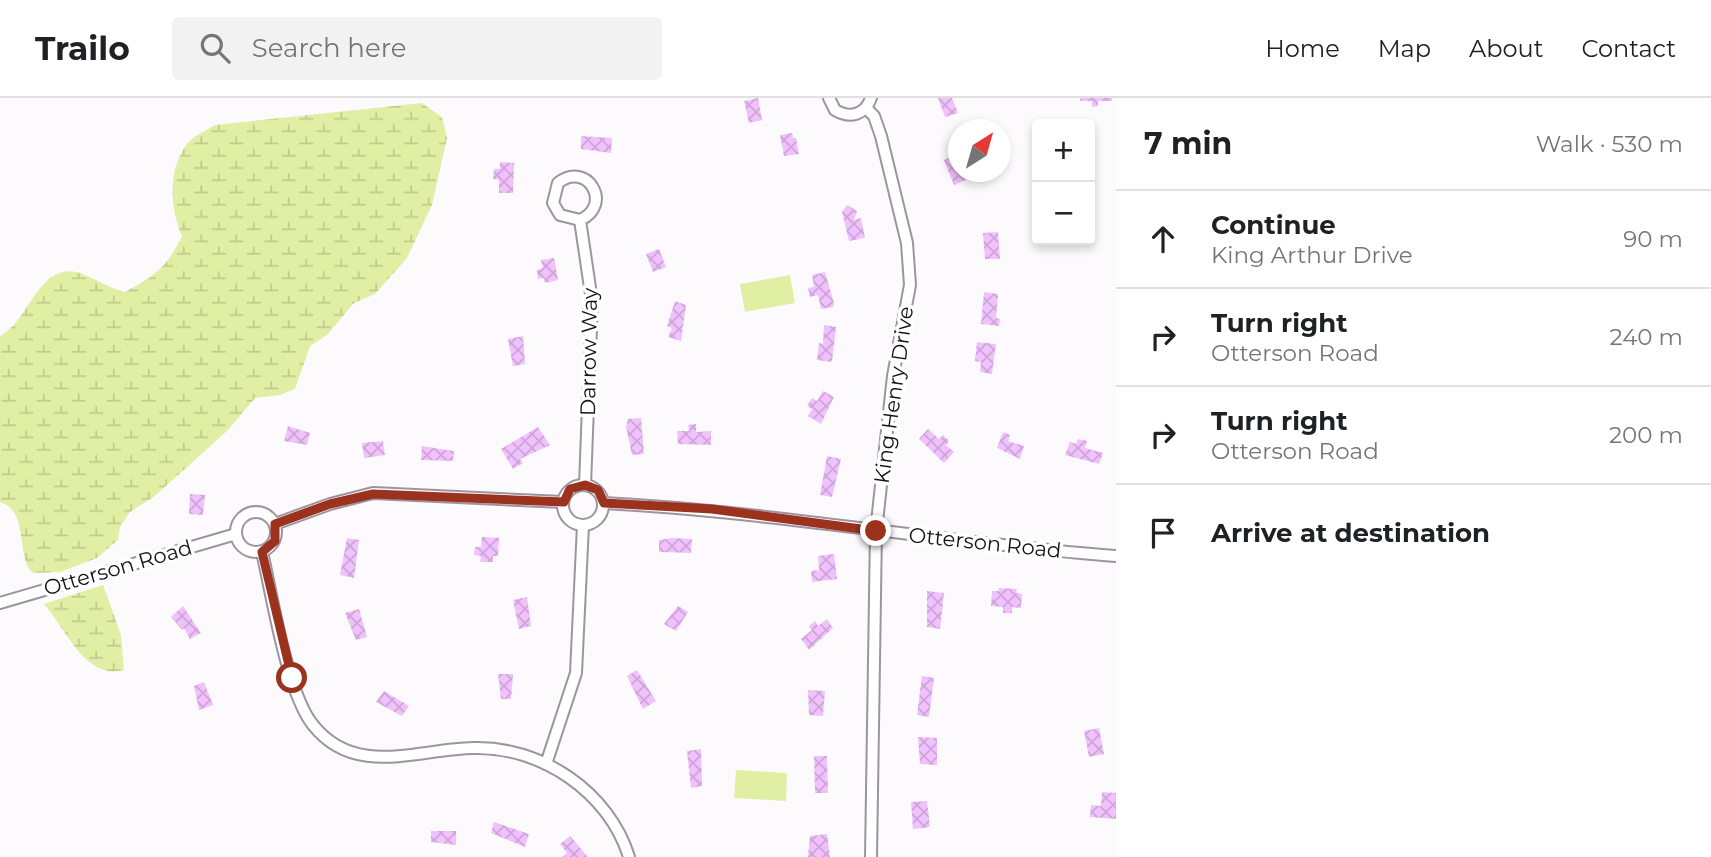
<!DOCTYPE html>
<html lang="en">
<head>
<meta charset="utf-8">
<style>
  :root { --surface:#fff; --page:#f2f2f2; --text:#202124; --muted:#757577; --line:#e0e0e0 }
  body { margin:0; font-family:Montserrat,sans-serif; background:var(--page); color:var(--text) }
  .controls { position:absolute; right:21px; top:21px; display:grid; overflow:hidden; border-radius:7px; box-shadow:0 4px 10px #0003 }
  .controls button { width:63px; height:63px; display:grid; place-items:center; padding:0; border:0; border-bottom:2px solid var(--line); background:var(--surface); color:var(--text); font:35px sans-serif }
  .compass { position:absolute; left:948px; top:21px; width:63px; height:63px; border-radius:50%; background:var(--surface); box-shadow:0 4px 10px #0003; rotate:37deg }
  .stop { position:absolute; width:21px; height:21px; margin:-16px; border:5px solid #9b321e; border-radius:50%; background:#fff }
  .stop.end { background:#9b321e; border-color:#fff; box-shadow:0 2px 7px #0008 }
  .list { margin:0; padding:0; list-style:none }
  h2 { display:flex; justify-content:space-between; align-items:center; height:91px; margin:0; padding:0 28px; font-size:30px }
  h2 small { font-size:23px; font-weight:400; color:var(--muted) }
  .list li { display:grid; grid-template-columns:46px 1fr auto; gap:21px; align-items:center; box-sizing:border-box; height:98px; padding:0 28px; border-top:2px solid var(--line) }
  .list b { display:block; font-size:26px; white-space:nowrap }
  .list p { margin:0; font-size:23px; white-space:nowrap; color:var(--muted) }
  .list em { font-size:23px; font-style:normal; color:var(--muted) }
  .icon { flex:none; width:38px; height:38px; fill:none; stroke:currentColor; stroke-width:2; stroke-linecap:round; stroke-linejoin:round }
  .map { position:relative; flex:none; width:1116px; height:759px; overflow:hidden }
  header { display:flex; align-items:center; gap:42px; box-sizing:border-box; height:98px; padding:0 35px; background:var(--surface); border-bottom:2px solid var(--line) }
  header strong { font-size:33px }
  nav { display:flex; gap:38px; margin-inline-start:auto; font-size:24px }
  .search { width:490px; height:63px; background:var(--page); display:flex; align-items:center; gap:18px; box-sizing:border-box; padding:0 24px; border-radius:7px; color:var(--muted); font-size:26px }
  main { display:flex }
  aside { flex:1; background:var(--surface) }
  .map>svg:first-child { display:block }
</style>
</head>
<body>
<header>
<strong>Trailo</strong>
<div class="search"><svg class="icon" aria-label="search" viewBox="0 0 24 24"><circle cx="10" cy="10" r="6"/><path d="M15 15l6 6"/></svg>Search here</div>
<nav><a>Home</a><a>Map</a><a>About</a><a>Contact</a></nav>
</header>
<main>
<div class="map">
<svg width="1116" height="759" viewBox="0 0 1116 759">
  <defs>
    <pattern id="wetland-marsh" width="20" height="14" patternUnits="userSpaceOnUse" patternTransform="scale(1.75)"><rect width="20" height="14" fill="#e0efa3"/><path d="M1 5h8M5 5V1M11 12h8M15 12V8" fill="none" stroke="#bfcc8c"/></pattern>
    <pattern id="building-cross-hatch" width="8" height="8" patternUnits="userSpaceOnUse" patternTransform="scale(1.75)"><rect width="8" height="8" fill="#f1c1fd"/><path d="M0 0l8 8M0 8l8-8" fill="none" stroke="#cea5d8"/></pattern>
  </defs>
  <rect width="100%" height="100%" fill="#fdfafe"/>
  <g fill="#e0efa3">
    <path d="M790 177 795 205 745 214 740 186Z"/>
    <path d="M736 672 787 675 786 703 734 700Z"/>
  </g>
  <g fill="url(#wetland-marsh)">
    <path d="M422 5 442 19 447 40 432 107 407 160 375 196 354 205 327 237 310 248 295 291 280 297 255 300 228 332 155 398 130 414 120 429 118 442 97 460 60 474 33 475C15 460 30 413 0 404V239C5 234 12 230 16 224 33 205 46 164 80 175 96 181 109 190 125 194 155 178 167 169 182 138 170 110 167 73 187 46 193 38 206 33 215 27Z"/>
    <path d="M103 487 121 537 124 572C85 583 65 529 44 506Z"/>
  </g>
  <g fill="url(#building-cross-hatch)">
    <path d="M758 0 762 22 749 25 744 3Z"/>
    <path d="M938 0H952L958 15 945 19Z"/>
    <path d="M1080 0H1112V3H1098V8L1092 9V3H1080Z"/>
    <path d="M792 35 793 40H796L799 56 784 58 780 37Z"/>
    <path d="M581 38 612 40 611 55 581 51Z"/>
    <path d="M956 57 958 74H965L968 81 954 87 944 62Z"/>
    <path d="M500 64 514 65 513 95H499V82L493 81 494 71H500Z"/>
    <path d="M847 107 857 113 854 122 861 120 865 140 849 143 842 114Z"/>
    <path d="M998 134 1000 161H985L983 135Z"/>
    <path d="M659 151 666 169 653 174 646 156Z"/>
    <path d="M554 160 558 182 545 185 544 180 538 181 537 172 543 170 541 162Z"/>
    <path d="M825 174 834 205 833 209 821 211 818 197 810 199 808 190 814 189 812 177Z"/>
    <path d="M984 194 998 196 996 220 1000 221 999 228 981 226Z"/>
    <path d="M675 203 686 207 681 243 668 239 672 230 667 228Z"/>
    <path d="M824 227 836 229 832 264 817 262 819 245 823 246Z"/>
    <path d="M523 238 525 266 513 268 508 241Z"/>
    <path d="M977 244 996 246 992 276 980 274 981 264 975 263Z"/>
    <path d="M823 293 834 299 821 326 808 318 812 311 807 308 812 300 817 303Z"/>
    <path d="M641 320 644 356 632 357 626 329 628 321Z"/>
    <path d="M696 326V334L711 333V347L678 346 677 333H689L688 327Z"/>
    <path d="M288 328 310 335 307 347 284 343Z"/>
    <path d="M538 329 550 347 520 361 523 365 513 371 501 351Z"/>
    <path d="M928 331 939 341 943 337 949 343 946 347 954 354 944 365 919 341Z"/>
    <path d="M1003 334 1010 337 1008 343 1024 348 1020 361 997 350Z"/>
    <path d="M1078 341 1087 343 1085 350 1103 355 1099 366 1065 357 1070 344 1076 346Z"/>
    <path d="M383 343 385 357 364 360 362 345Z"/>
    <path d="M422 348 454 353 453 363 421 362Z"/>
    <path d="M827 358 841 361 832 399 820 397Z"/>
    <path d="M190 396 205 397 203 417 189 416Z"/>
    <path d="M482 439 499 440 498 458H493V464H480L481 458 474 457 475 449H481Z"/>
    <path d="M347 440 359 442 354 480 340 477Z"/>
    <path d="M672 440 692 441 691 455 659 454V442Z"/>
    <path d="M834 456 837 481 812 484 811 473 819 472 818 458Z"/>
    <path d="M999 490 1017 491 1016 495 1022 496 1021 510 1012 509V515H1003V509L991 508 992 493H999Z"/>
    <path d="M927 493 944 495 940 531 927 529Z"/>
    <path d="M527 499 531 528 519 531 513 502Z"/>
    <path d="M183 508 201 535 190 541 184 530 182 532 171 519Z"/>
    <path d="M678 508 688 514 676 533 664 526Z"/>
    <path d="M359 511 367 539 356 542 345 515Z"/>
    <path d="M827 521 833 530 809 552 801 541 812 532 809 528 815 523 818 528Z"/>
    <path d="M637 572 656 603 643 611 627 578Z"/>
    <path d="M498 576H513L511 601H501Z"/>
    <path d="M922 578 934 580 929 619 917 617Z"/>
    <path d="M204 584 213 607 199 612 194 588Z"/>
    <path d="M808 592 825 593 823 618 809 617Z"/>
    <path d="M384 593 409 608 402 618 376 604Z"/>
    <path d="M1099 630 1104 656 1089 659 1084 633Z"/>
    <path d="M918 639 937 640V667L920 666Z"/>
    <path d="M701 651 702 688 691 690 687 653Z"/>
    <path d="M814 658H827L828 695H815Z"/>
    <path d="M1102 694 1116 695V721L1090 719 1091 707 1101 708Z"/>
    <path d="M927 703 930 729 913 731 911 704Z"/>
    <path d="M494 724 529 736 525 749 491 735Z"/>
    <path d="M431 733H456V747L431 744Z"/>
    <path d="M827 736 830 759H808L810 738Z"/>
    <path d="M570 738 588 759H562L567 755 560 746Z"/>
  </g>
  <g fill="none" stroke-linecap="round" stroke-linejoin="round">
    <defs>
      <g id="minor">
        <path d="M829 0 835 12C850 21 865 17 871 0"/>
        <path d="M866 10 874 18 881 38 907 145 910 187 893 278 876 433 871 759"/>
        <path d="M580 122 560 117 553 105 558 85C587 62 614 107 580 122L592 203 585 387"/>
        <circle cx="583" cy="407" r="20"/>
        <path d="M604 405C775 414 945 445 1116 458"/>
        <circle cx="256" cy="434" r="20"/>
        <path d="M275 426 330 406 373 395 563 404"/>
        <path d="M262 454C272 497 287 595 313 627 355 680 418 651 473 650 541 648 609 694 629 759"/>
        <path d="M0 505 236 436"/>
        <path d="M546 666 576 575 583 427"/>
      </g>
    </defs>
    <use href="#minor" stroke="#9d949f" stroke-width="14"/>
    <use href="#minor" stroke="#fff" stroke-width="10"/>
  </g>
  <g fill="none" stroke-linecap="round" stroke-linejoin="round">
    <path stroke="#9b321e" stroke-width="9" d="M292 580 262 454 275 443V426L330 406 373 396 564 404 570 391 585 387 598 392 604 405 712 411 876 433"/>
  </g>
  <g text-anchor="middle" stroke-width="7" stroke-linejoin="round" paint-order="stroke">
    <g font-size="21" fill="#151216" stroke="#fff">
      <text transform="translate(589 254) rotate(-89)" y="7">Darrow Way</text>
      <text transform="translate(894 297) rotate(-82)" y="7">King Henry Drive</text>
      <text transform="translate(985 445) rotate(6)" y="7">Otterson Road</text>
      <text transform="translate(118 470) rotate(-16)" y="7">Otterson Road</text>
    </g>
  </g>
</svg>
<div class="controls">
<button>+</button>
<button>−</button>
</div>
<svg class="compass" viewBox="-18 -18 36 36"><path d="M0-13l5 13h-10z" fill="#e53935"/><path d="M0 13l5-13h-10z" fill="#757577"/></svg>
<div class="stop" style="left:292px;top:580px"></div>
<div class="stop end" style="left:876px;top:433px"></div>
</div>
<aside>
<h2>7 min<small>Walk · 530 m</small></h2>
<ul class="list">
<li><svg class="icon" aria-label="ahead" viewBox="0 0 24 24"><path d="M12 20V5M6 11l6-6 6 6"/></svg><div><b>Continue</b><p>King Arthur Drive</p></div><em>90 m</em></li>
<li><svg class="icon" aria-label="right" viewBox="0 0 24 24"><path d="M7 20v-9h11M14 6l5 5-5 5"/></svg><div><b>Turn right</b><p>Otterson Road</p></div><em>240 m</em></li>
<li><svg class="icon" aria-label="right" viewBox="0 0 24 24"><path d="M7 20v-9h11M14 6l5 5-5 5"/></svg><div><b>Turn right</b><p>Otterson Road</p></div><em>200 m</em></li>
<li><svg class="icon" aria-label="arrive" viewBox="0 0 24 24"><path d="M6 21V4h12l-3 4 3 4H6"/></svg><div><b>Arrive at destination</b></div></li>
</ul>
</aside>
</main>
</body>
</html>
